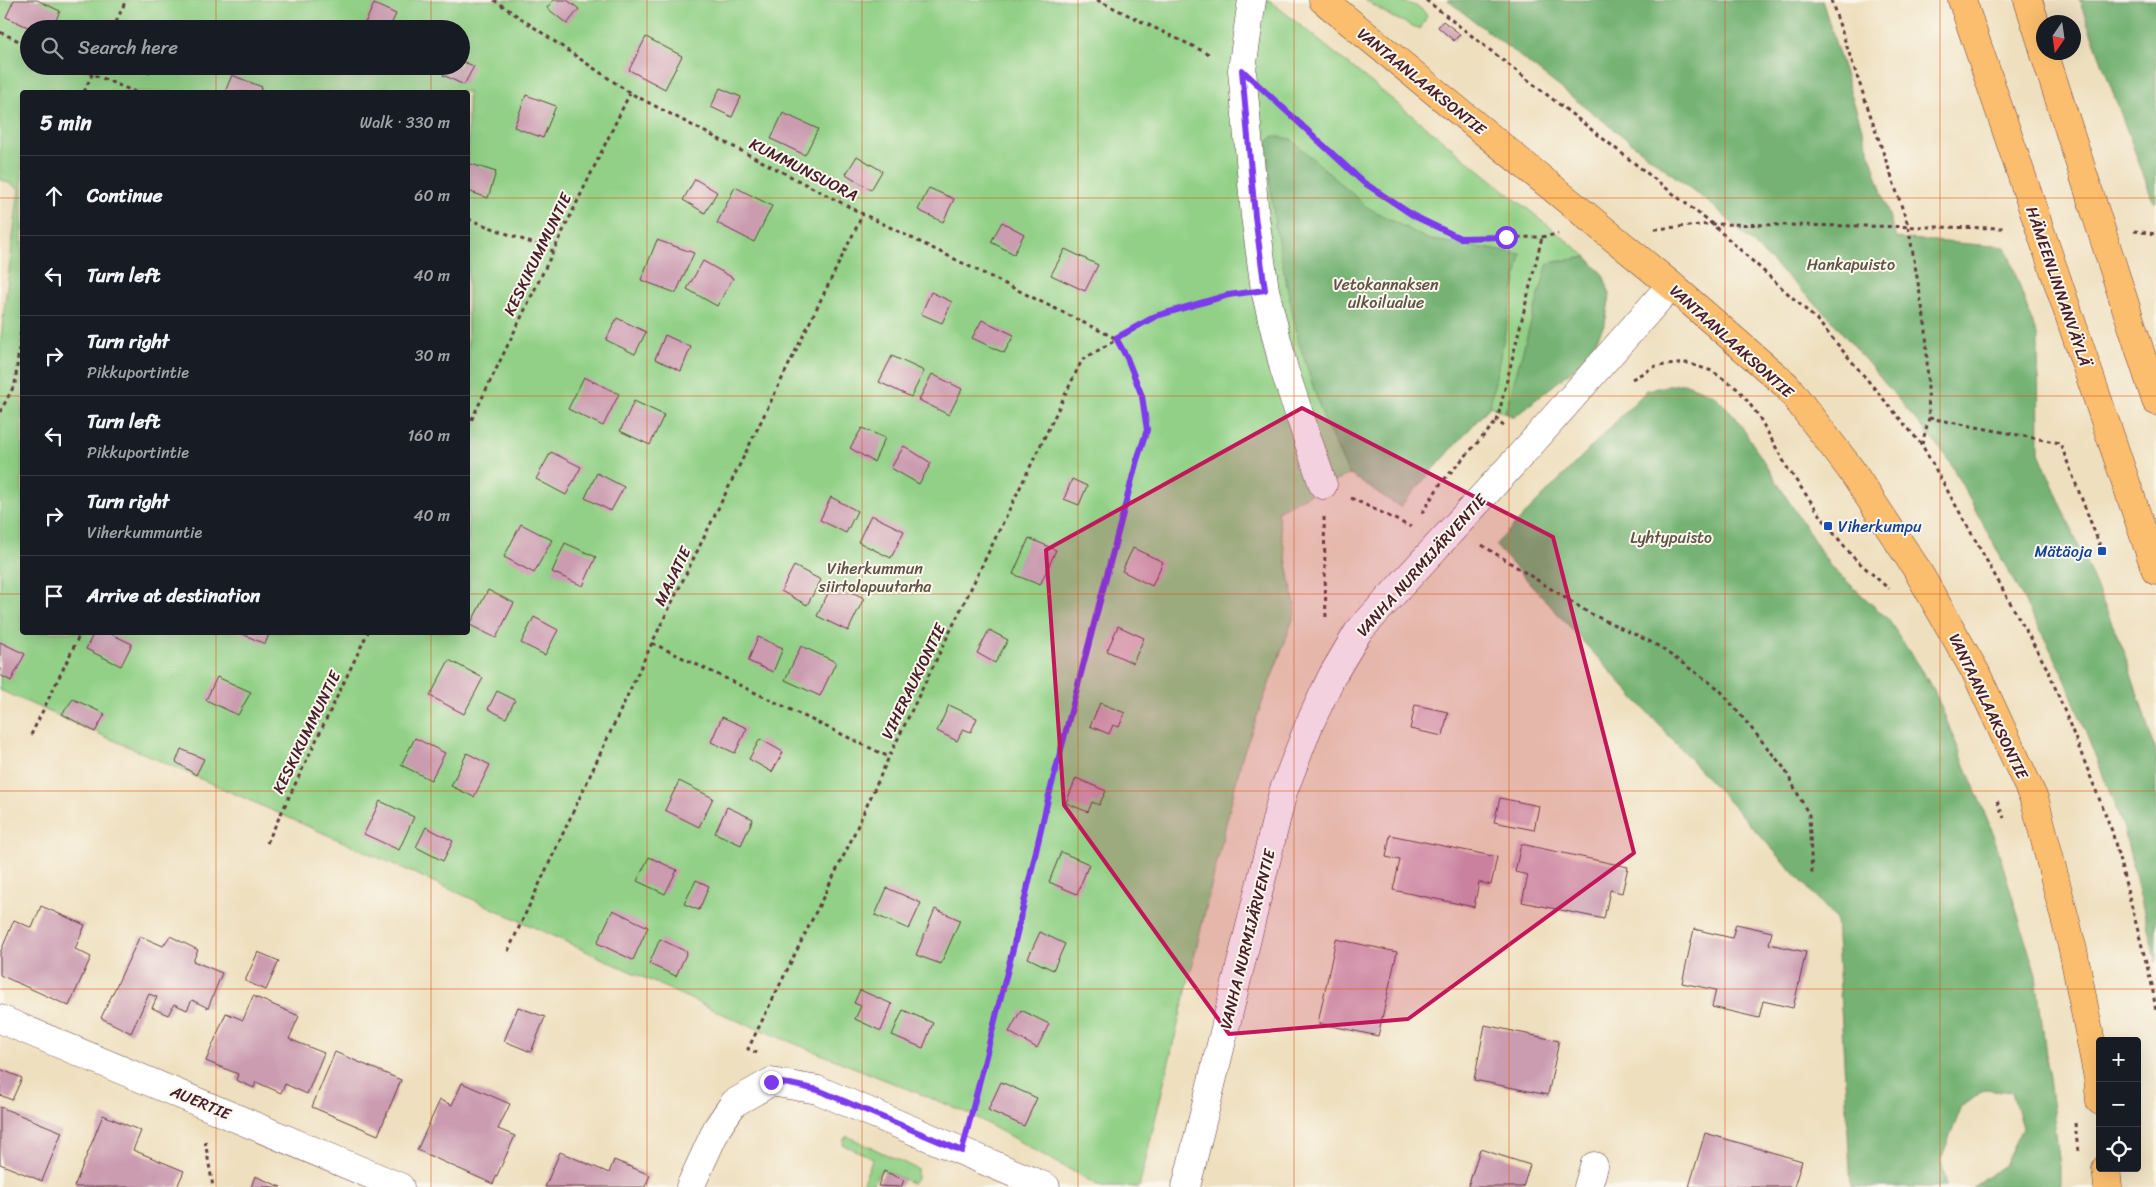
<!DOCTYPE html>
<html lang="en">
<head>
<meta charset="utf-8">
<style>
  :root { --surface:#171b24; --page:#20242c; --text:#f1f3f6; --muted:#9ea1a6; --line:#363941 }
  body { margin:0; font-family:Sriracha,sans-serif; background:var(--page); color:var(--text) }
  .controls { position:absolute; right:15px; bottom:15px; display:grid; overflow:hidden; border-radius:5px; box-shadow:0 5px 20px #0002 }
  .controls button { width:45px; height:45px; display:grid; place-items:center; padding:0; border:0; border-bottom:1px solid var(--line); background:var(--surface); color:var(--text); font:25px sans-serif }
  .compass { position:absolute; left:2036px; top:15px; width:45px; height:45px; border-radius:50%; background:var(--surface); box-shadow:0 5px 20px #0002; rotate:193deg }
  .stop { position:absolute; width:15px; height:15px; margin:-11px; border:4px solid #7c3aed; border-radius:50%; background:#fff }
  .stop.end { background:#7c3aed; border-color:#fff; box-shadow:0 1px 5px #0008 }
  .list { margin:0; padding:0; list-style:none }
  h2 { display:flex; justify-content:space-between; align-items:center; height:65px; margin:0; padding:0 20px; font-size:21px }
  h2 small { font-size:16px; font-weight:400; color:var(--muted) }
  .list li { display:grid; grid-template-columns:32px 1fr auto; gap:15px; align-items:center; box-sizing:border-box; height:80px; padding:0 20px; border-top:1px solid var(--line) }
  .list b { display:block; font-size:19px; white-space:nowrap }
  .list p { margin:0; font-size:16px; white-space:nowrap; color:var(--muted) }
  .list em { font-size:16px; font-style:normal; color:var(--muted) }
  .icon { flex:none; width:28px; height:28px; fill:none; stroke:currentColor; stroke-width:2; stroke-linecap:round; stroke-linejoin:round }
  .map { position:relative; flex:none; width:2156px; height:1187px; overflow:hidden }
  .search { position:absolute; background:var(--surface); box-shadow:0 5px 20px #0002; left:20px; top:20px; width:450px; height:55px; display:flex; align-items:center; gap:12px; box-sizing:border-box; padding:0 18px; border-radius:28px; color:var(--muted); font-size:19px }
  .panel { position:absolute; background:var(--surface); box-shadow:0 5px 20px #0002; left:20px; top:90px; width:450px; height:545px; border-radius:5px }
  .map>svg:first-child { display:block }
</style>
</head>
<body>
<div class="map">
<svg width="2156" height="1187" viewBox="0 0 2156 1187">
  <rect width="100%" height="100%" fill="#fbf7ec"/>
  <filter id="ink" filterUnits="userSpaceOnUse"><feTurbulence type="fractalNoise" baseFrequency=".02" numOctaves="2"/><feDisplacementMap in="SourceGraphic" scale="10" xChannelSelector="R" yChannelSelector="G"/><feConvolveMatrix kernelMatrix="1 2 1 2 8 2 1 2 1" color-interpolation-filters="sRGB"/></filter>
  <filter id="wash" filterUnits="userSpaceOnUse"><feTurbulence type="fractalNoise" baseFrequency=".0096" numOctaves="4" result="noise"/><feDisplacementMap in="SourceGraphic" scale="20" xChannelSelector="R" yChannelSelector="G"/><feGaussianBlur stdDeviation="1.12" result="paint"/><feColorMatrix in="noise" values="0 0 0 0 0 0 0 0 0 0 0 0 0 0 0 0 0 1.4 0 .05"/><feComposite in="paint" operator="in"/></filter>
  <g filter="url(#wash)">
    <rect width="100%" height="100%" fill="#eedfbe"/>
    <g fill="#91d086" stroke="#6e7858" fill-rule="evenodd">
      <path d="M0 0H1269L1587 257 1603 275 1610 295 1605 323 1586 359 1514 417 1490 406 1400 507 1349 474 1277 511 1296 611 1242 757 1139 1187H1101L970 1114 736 1020 479 902 0 690V345L19 188 0 179ZM29 29H461V66H29ZM22 92H468V632H22Z"/>
      <path d="M1365 0C1384 0 1420 0 1427 16L1420 29 1392 17Z"/>
      <path d="M847 1136 917 1169V1179L912 1183 881 1169 872 1187H861L873 1158 843 1145 844 1139Z"/>
    </g>
    <g fill="#74b273" stroke="#5f684f">
      <path d="M1447 0H1822L1896 238 2006 247 2038 339 2039 453 2123 649 2156 752V962L2124 829 2062 671 1947 457 1829 317 1717 209Z"/>
      <path d="M2079 0H2156V201H2153Z"/>
      <path d="M1274 136 1291 139 1367 207 1427 239 1521 254 1490 406 1400 507 1349 474 1324 420 1298 340 1275 226 1266 143Z"/>
      <path d="M1587 257 1603 275 1610 295 1605 323 1586 359 1514 417 1505 413 1548 263Z"/>
      <path d="M1684 383 1714 395 1735 416 1830 566 1888 619 1934 690 1993 833 2036 975 2060 1166V1187H1973L2004 1165 2022 1128 2012 1092 1985 1089 1962 1106 1941 1159 1947 1187H1851L1836 919 1495 545 1647 390Z"/>
    </g>
    <g id="blocks">
      <g fill="#cb9bb0">
        <path d="M14 0H37L60 11 52 29H32L6 17Z"/>
        <path d="M553 0H567L579 9 567 24 547 8Z"/>
        <path d="M374 4 396 14 389 29H374L364 25Z"/>
        <path d="M1443 21 1460 34 1454 41 1438 27Z"/>
        <path d="M646 37 682 56 665 89 629 70Z"/>
        <path d="M461 61 474 66 464 85 443 75 447 66H461Z"/>
        <path d="M132 66H152L150 73Z"/>
        <path d="M232 75 262 87 260 92H225Z"/>
        <path d="M720 88 741 97 732 117 711 107Z"/>
        <path d="M526 95 556 106 543 138 514 127Z"/>
        <path d="M783 113 818 129 805 155 771 139Z"/>
        <path d="M857 156 882 171 871 190 846 174Z"/>
        <path d="M468 163 496 172 488 198 468 191Z"/>
        <path d="M695 179 717 192 705 213 683 200Z"/>
        <path d="M735 187 772 206 754 242 717 223Z"/>
        <path d="M929 188 954 199 943 222 918 210Z"/>
        <path d="M1002 222 1024 234 1014 254 991 242Z"/>
        <path d="M657 240 694 253 676 293 641 280Z"/>
        <path d="M1065 249 1098 265 1085 291 1051 275Z"/>
        <path d="M703 261 733 278 717 306 687 289Z"/>
        <path d="M931 292 952 302 942 323 921 314Z"/>
        <path d="M617 318 646 332 635 354 606 340Z"/>
        <path d="M982 320 1014 335 1004 353 972 338Z"/>
        <path d="M665 335 691 347 681 371 655 359Z"/>
        <path d="M892 356 924 371 911 397 879 382Z"/>
        <path d="M932 374 962 389 949 415 919 400Z"/>
        <path d="M584 377 619 394 603 426 568 409Z"/>
        <path d="M634 401 664 415 650 445 620 431Z"/>
        <path d="M862 428 885 438 874 462 850 448Z"/>
        <path d="M904 446 931 463 919 484 891 468Z"/>
        <path d="M551 452 581 467 566 495 536 479Z"/>
        <path d="M597 473 624 487 611 511 585 498Z"/>
        <path d="M1072 479 1087 486 1079 505 1064 499Z"/>
        <path d="M831 497 857 511 846 533 820 520Z"/>
        <path d="M871 515 904 531 891 558 858 542Z"/>
        <path d="M521 524 552 540 534 573 504 557Z"/>
        <path d="M1029 538 1056 550 1040 585 1013 574Z"/>
        <path d="M565 543 596 557 583 586 552 572Z"/>
        <path d="M1133 548 1163 562 1152 586 1122 571Z"/>
        <path d="M794 566 821 580 807 605 781 591Z"/>
        <path d="M833 583 864 598 848 631 817 616Z"/>
        <path d="M488 590 514 603 496 638 470 625Z"/>
        <path d="M534 617 558 630 545 655 521 643Z"/>
        <path d="M1118 626 1144 638 1133 663 1107 651Z"/>
        <path d="M989 630 1008 640 995 663 977 653Z"/>
        <path d="M94 632H107L132 644 121 666 86 649Z"/>
        <path d="M238 632H270L265 644Z"/>
        <path d="M758 637 783 648 773 672 748 661Z"/>
        <path d="M0 642 25 654 11 681 0 675Z"/>
        <path d="M801 646 836 662 820 696 785 680Z"/>
        <path d="M449 660 483 678 464 714 430 696Z"/>
        <path d="M217 677 251 692 238 715 206 700Z"/>
        <path d="M497 691 515 700 506 718 488 709Z"/>
        <path d="M73 699 105 714 95 732 62 714Z"/>
        <path d="M1100 703 1125 713 1119 727 1113 725 1109 734 1090 726Z"/>
        <path d="M949 705 977 718 971 732 963 729 957 741 937 731Z"/>
        <path d="M1415 705 1448 712 1443 736 1410 729Z"/>
        <path d="M722 717 747 728 735 753 711 742Z"/>
        <path d="M415 738 445 753 431 780 401 765Z"/>
        <path d="M760 739 783 752 772 772 749 759Z"/>
        <path d="M181 749 204 759 196 775 176 762Z"/>
        <path d="M467 753 490 765 474 797 451 786Z"/>
        <path d="M1076 778 1106 791 1099 805 1092 802 1088 812 1066 803Z"/>
        <path d="M679 781 713 798 699 827 665 810Z"/>
        <path d="M1500 798 1539 806 1534 830 1494 822Z"/>
        <path d="M380 801 414 817 399 850 364 834Z"/>
        <path d="M727 807 753 819 741 845 715 833Z"/>
        <path d="M426 827 453 841 443 861 416 847Z"/>
        <path d="M1390 835 1497 857 1491 885 1479 882 1474 907 1393 890 1400 860 1386 857Z"/>
        <path d="M1521 844 1628 867 1622 893 1610 890 1604 919 1522 902 1528 875 1515 872Z"/>
        <path d="M1061 852 1089 864 1077 894 1049 882Z"/>
        <path d="M649 857 677 870 665 894 637 881Z"/>
        <path d="M696 880 709 886 699 910 684 904Z"/>
        <path d="M887 888 921 903 909 929 875 915Z"/>
        <path d="M41 906 85 925 75 949 91 957 69 1006 0 975V953L14 920 32 928Z"/>
        <path d="M935 909 960 920 941 964 916 955Z"/>
        <path d="M613 910 648 927 633 960 597 943Z"/>
        <path d="M1736 924 1772 932 1769 944 1806 952 1793 1008 1763 1001 1759 1018 1712 1007 1716 990 1682 983 1694 929 1732 938Z"/>
        <path d="M1040 932 1065 944 1053 970 1028 958Z"/>
        <path d="M140 936 163 946 170 936 198 950 193 961 222 973 208 1008 192 1000 187 1010 174 1004 168 1015 152 1008 157 997 149 994 131 1033 101 1018Z"/>
        <path d="M660 939 687 952 676 976 649 964Z"/>
        <path d="M1336 939 1397 952 1378 1036 1318 1023Z"/>
        <path d="M258 952 279 961 266 990 245 981Z"/>
        <path d="M860 990 892 1004 881 1031 855 1019 861 1006 854 1003Z"/>
        <path d="M253 996 299 1016 289 1039 324 1053 307 1094 285 1084 281 1093 256 1082 254 1088 236 1080 238 1074 206 1061 226 1013 243 1020Z"/>
        <path d="M518 1007 545 1017 531 1052 504 1041Z"/>
        <path d="M903 1010 933 1023 923 1048 892 1035Z"/>
        <path d="M1021 1010 1049 1024 1037 1048 1009 1032Z"/>
        <path d="M1485 1025 1559 1041 1548 1095 1474 1080Z"/>
        <path d="M335 1052 401 1080 378 1135 312 1107Z"/>
        <path d="M0 1069 22 1078 12 1100 0 1095Z"/>
        <path d="M1001 1082 1037 1098 1024 1126 988 1110Z"/>
        <path d="M462 1083 510 1104 498 1129 515 1136 493 1184 417 1150 440 1100 452 1105Z"/>
        <path d="M0 1107 62 1132 42 1181 0 1164Z"/>
        <path d="M103 1115 141 1131 133 1150 184 1171 177 1187H74Z"/>
        <path d="M1705 1133 1802 1161 1794 1187H1689Z"/>
        <path d="M1480 1149 1530 1165 1523 1187H1468Z"/>
        <path d="M560 1152 609 1173 614 1160 650 1175 645 1187H545Z"/>
        <path d="M884 1171 904 1180 901 1187 878 1186Z"/>
        <path d="M255 1176 281 1187H251Z"/>
      </g>
    </g>
  </g>
  <g filter="url(#ink)">
    <use href="#blocks" fill-opacity="0" stroke="#633c41" stroke-width="1"/>
    <g fill="none" stroke-linecap="round" stroke-linejoin="round">
      <defs>
        <g id="minor">
          <path d="M1252 0 1242 70 1255 216 1265 290 1284 369 1323 485"/>
          <path d="M0 1019 400 1187"/>
          <path d="M690 1187 717 1128 734 1103 771 1082 818 1090 1046 1187"/>
          <path d="M1186 1187 1283 792 1309 725 1332 676 1358 632 1530 445 1671 285"/>
          <path d="M1588 1187 1594 1166"/>
        </g>
        <g id="major">
          <path d="M1323 0 1671 285 1786 385 1849 467 1916 568 1976 673 2035 801 2073 950 2098 1078 2100 1101"/>
          <path d="M2106 1168 2108 1187"/>
        </g>
        <g id="highway">
          <path d="M1962 0 2156 571"/>
          <path d="M2028 0 2044 50"/>
          <path d="M2044 52 2156 401"/>
        </g>
      </defs>
      <use href="#minor" stroke="#633c41" stroke-width="29"/>
      <use href="#major" stroke="#633c41" stroke-width="29"/>
      <use href="#highway" stroke="#633c41" stroke-width="29"/>
      <g stroke="#633c41" stroke-width="3" stroke-dasharray="4 4" stroke-linecap="butt">
        <path d="M494 0 630 93 863 214 1115 338"/>
        <path d="M1097 0 1211 55"/>
        <path d="M1426 0 1712 224 1817 320 1922 445 2049 672 2112 831 2152 985 2156 1012"/>
        <path d="M1831 0 1908 225 1926 329 1929 418 1922 444"/>
        <path d="M113 29 126 0"/>
        <path d="M0 32 29 46"/>
        <path d="M73 66 135 92"/>
        <path d="M84 92 96 66"/>
        <path d="M1277 101 1363 182 1414 216 1460 238 1542 237 1558 234"/>
        <path d="M468 219 553 251"/>
        <path d="M1655 229 1712 224 2004 228"/>
        <path d="M2134 231 2156 234"/>
        <path d="M1632 379 1656 366 1687 363 1712 371 1739 390 1758 415 1788 469 1828 526 1853 557 1889 589"/>
        <path d="M0 412 15 384 22 321"/>
        <path d="M1929 418 2060 443 2102 551"/>
        <path d="M1504 426 1497 421 1542 237"/>
        <path d="M468 427 630 93"/>
        <path d="M1351 498 1411 527"/>
        <path d="M1422 513 1441 483 1497 421"/>
        <path d="M1324 517 1326 621"/>
        <path d="M1482 545 1589 613 1655 644 1719 689 1784 768 1809 815 1812 874"/>
        <path d="M652 643 889 757"/>
        <path d="M31 735 81 632"/>
        <path d="M1997 801 2004 818"/>
        <path d="M267 843 368 632"/>
        <path d="M508 951 652 643 863 214"/>
        <path d="M757 1053 748 1049 848 847 889 757 1082 360 1156 316 1235 294"/>
        <path d="M970 1121 1048 799 1137 460 1147 430 1142 396 1127 358 1116 338"/>
        <path d="M2075 1123 2078 1151"/>
        <path d="M205 1141 213 1187"/>
      </g>
      <use href="#minor" stroke="#fff" stroke-width="28"/>
      <use href="#major" stroke="#fbbe6e" stroke-width="28"/>
      <use href="#highway" stroke="#fbbe6e" stroke-width="28"/>
    </g>
  </g>
  <g fill="none" stroke-linecap="round" stroke-linejoin="round" filter="url(#ink)">
    <path stroke="#7c3aed" stroke-width="6" d="M771 1082 790 1084 818 1090 962 1151 1019 925 1048 799 1137 460 1147 430 1142 396 1127 358 1116 338 1156 316 1228 295 1265 290 1255 216 1242 70 1363 182 1414 216 1460 238 1506 237"/>
  </g>
  <path fill="#c2185b" fill-opacity="0.2" stroke="#c2185b" stroke-width="4" stroke-linejoin="round" d="M1302 408 1553 537 1634 853 1408 1019 1229 1034 1064 805 1046 550Z"/>
  <path fill="none" stroke="#d8530f" stroke-width="1" stroke-opacity="0.55" d="M216 0V29M431 0V29M647 0V1187M862 0V1187M1078 0V1187M1294 0V1187M1509 0V1187M1725 0V1187M1940 0V1187M216 66V92M431 66V92M0 198H22M468 198H2156M0 396H22M468 396H2156M0 594H22M468 594H2156M216 632V1187M431 632V1187M0 791H2156M0 989H2156"/>
  <g fill="#1a4fb4" stroke="#fbf7ec" stroke-width="2">
    <rect x="1823" y="521" width="10" height="10" rx="2.5"/>
    <rect x="2097" y="546" width="10" height="10" rx="2.5"/>
  </g>
  <g text-anchor="middle" stroke-width="4" stroke-linejoin="round" paint-order="stroke">
    <g font-size="16" fill="#4a1f2b" stroke="#fbf7ec">
      <text transform="translate(1422 81) rotate(39)" y="6">VANTAANLAAKSONTIE</text>
      <text transform="translate(804 169) rotate(27)" y="6">KUMMUNSUORA</text>
      <text transform="translate(537 254) rotate(-64)" y="6">KESKIKUMMUNTIE</text>
      <text transform="translate(2059 286) rotate(71)" y="6">HÄMEENLINNANVÄYLÄ</text>
      <text transform="translate(1732 341) rotate(42)" y="6">VANTAANLAAKSONTIE</text>
      <text transform="translate(1421 565) rotate(-48)" y="6">VANHA NURMIJÄRVENTIE</text>
      <text transform="translate(672 576) rotate(-64)" y="6">MAJATIE</text>
      <text transform="translate(913 681) rotate(-64)" y="6">VIHERAUKIONTIE</text>
      <text transform="translate(1989 706) rotate(64)" y="6">VANTAANLAAKSONTIE</text>
      <text transform="translate(306 732) rotate(-64)" y="6">KESKIKUMMUNTIE</text>
      <text transform="translate(1247 939) rotate(-76)" y="6">VANHA NURMIJÄRVENTIE</text>
      <text transform="translate(201 1102) rotate(23)" y="6">AUERTIE</text>
    </g>
    <g font-size="16" fill="#5f5446" stroke="#fbf7ec">
      <text x="1851" y="270">Hankapuisto</text>
      <text x="1386" y="290">Vetokannaksen<tspan x="1386" dy="18">ulkoilualue</tspan></text>
      <text x="1671" y="543">Lyhtypuisto</text>
      <text x="875" y="574">Viherkummun<tspan x="875" dy="18">siirtolapuutarha</tspan></text>
    </g>
    <g font-size="16" fill="#164399" stroke="#fbf7ec" text-anchor="start">
      <text x="1838" y="532">Viherkumpu</text>
      <text x="2092" y="557" text-anchor="end">Mätäoja</text>
    </g>
  </g>
</svg>
<div class="controls">
<button>+</button>
<button>−</button>
<button><svg class="icon" aria-label="locate" viewBox="0 0 24 24"><circle cx="12" cy="12" r="6"/><path d="M12 2v4M12 18v4M2 12h4M18 12h4"/></svg></button>
</div>
<svg class="compass" viewBox="-18 -18 36 36"><path d="M0-13l5 13h-10z" fill="#e53935"/><path d="M0 13l5-13h-10z" fill="#9ea1a6"/></svg>
<div class="stop" style="left:1506px;top:237px"></div>
<div class="stop end" style="left:771px;top:1082px"></div>
<div class="search"><svg class="icon" aria-label="search" viewBox="0 0 24 24"><circle cx="10" cy="10" r="6"/><path d="M15 15l6 6"/></svg>Search here</div>
<section class="panel">
<h2>5 min<small>Walk · 330 m</small></h2>
<ul class="list">
<li><svg class="icon" aria-label="ahead" viewBox="0 0 24 24"><path d="M12 20V5M6 11l6-6 6 6"/></svg><div><b>Continue</b></div><em>60 m</em></li>
<li><svg class="icon" aria-label="left" viewBox="0 0 24 24"><path d="M17 20v-9H6M10 6l-5 5 5 5"/></svg><div><b>Turn left</b></div><em>40 m</em></li>
<li><svg class="icon" aria-label="right" viewBox="0 0 24 24"><path d="M7 20v-9h11M14 6l5 5-5 5"/></svg><div><b>Turn right</b><p>Pikkuportintie</p></div><em>30 m</em></li>
<li><svg class="icon" aria-label="left" viewBox="0 0 24 24"><path d="M17 20v-9H6M10 6l-5 5 5 5"/></svg><div><b>Turn left</b><p>Pikkuportintie</p></div><em>160 m</em></li>
<li><svg class="icon" aria-label="right" viewBox="0 0 24 24"><path d="M7 20v-9h11M14 6l5 5-5 5"/></svg><div><b>Turn right</b><p>Viherkummuntie</p></div><em>40 m</em></li>
<li><svg class="icon" aria-label="arrive" viewBox="0 0 24 24"><path d="M6 21V4h12l-3 4 3 4H6"/></svg><div><b>Arrive at destination</b></div></li>
</ul>
</section>
</div>
</body>
</html>
